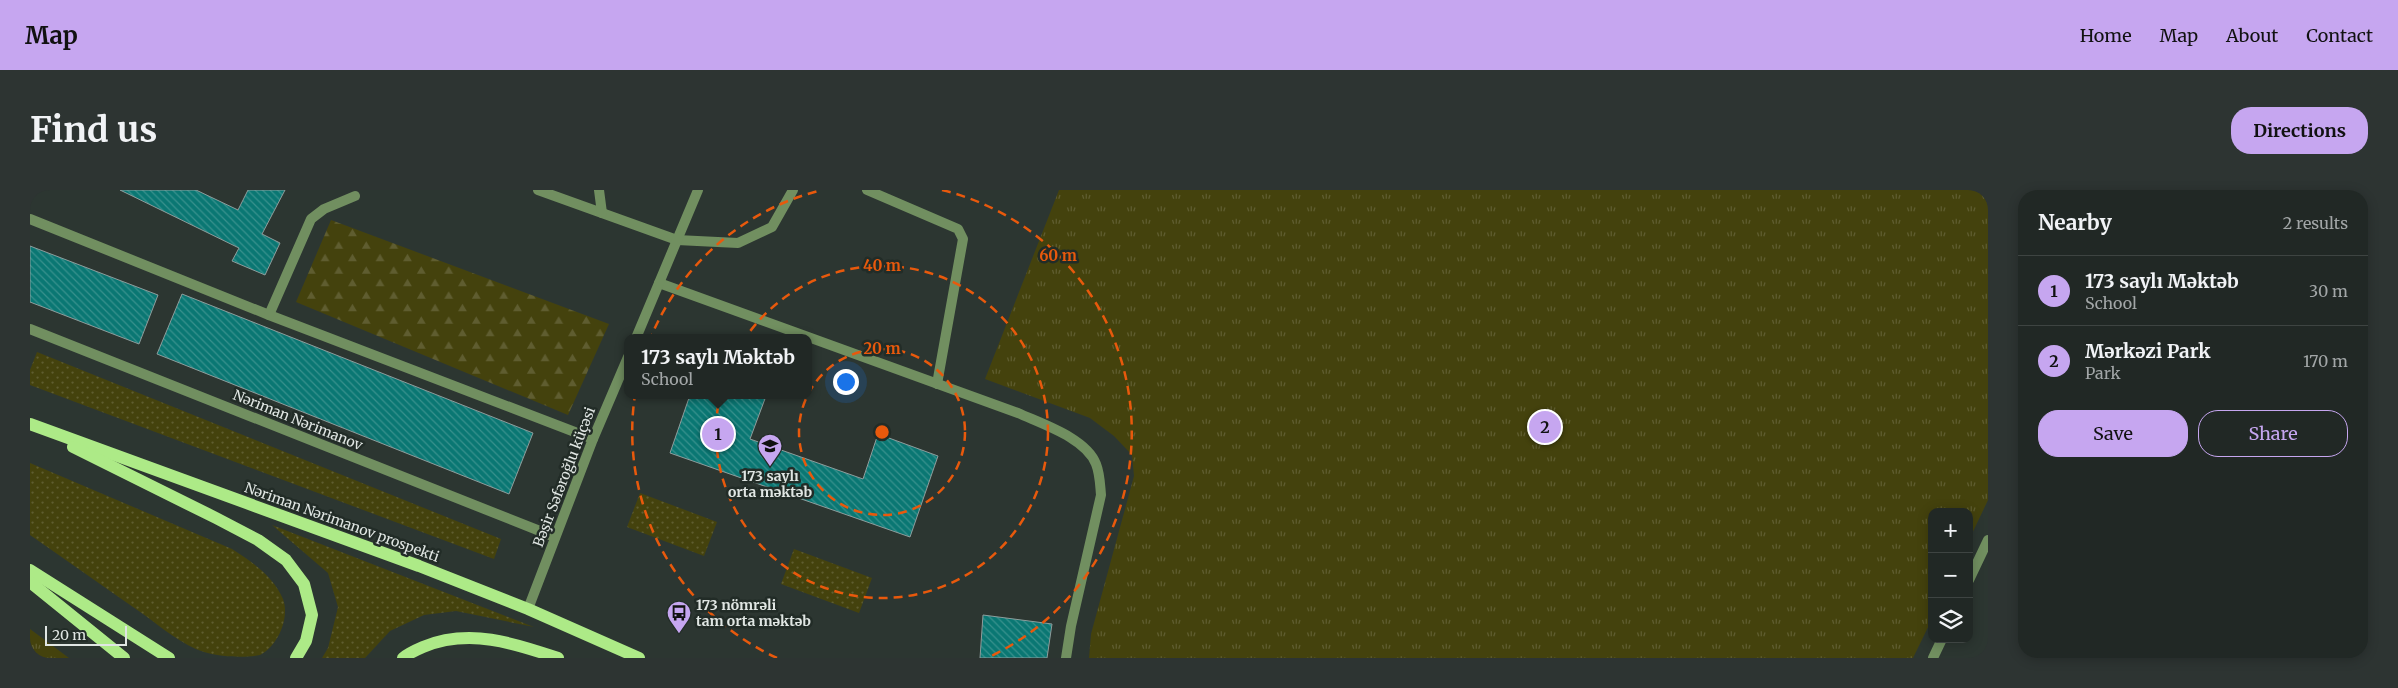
<!DOCTYPE html>
<html lang="en">
<head>
<meta charset="utf-8">
<style>
  :root { --surface:#212825; --page:#2d3432; --text:#f1f3f6; --muted:#a2a6a7; --line:#3e4442; --accent:#c6a6f0 }
  body { margin:0; font-family:Merriweather,serif; background:var(--page); color:var(--text) }
  .controls { position:absolute; right:15px; bottom:15px; display:grid; overflow:hidden; border-radius:10px; box-shadow:0 2px 12px #0003 }
  .controls button { width:45px; height:45px; display:grid; place-items:center; padding:0; border:0; border-bottom:1px solid var(--line); background:var(--surface); color:var(--text); font:25px sans-serif }
  .scale { position:absolute; left:15px; bottom:12px; width:82px; box-sizing:border-box; padding-left:5px; border:2px solid #e0e6e3; border-top:0; font-size:14px; line-height:18px; white-space:nowrap; color:#e0e6e3; -webkit-text-stroke:4px #222c27; paint-order:stroke }
  .you { position:absolute; left:815px; top:191px; width:18px; height:18px; margin:-12px; border:4px solid #fff; border-radius:50%; background:#1a73e8; box-shadow:0 0 0 8px #1a73e833 }
  .badge { display:grid; place-items:center; width:32px; height:32px; border-radius:50%; background:var(--accent); color:#111; font-size:16px; font-weight:700 }
  .pin { position:absolute; translate:-50% -50%; border:2px solid #fff; box-shadow:0 1px 5px #0006 }
  .popup { position:absolute; left:594px; top:144px; width:188px; height:65px; box-sizing:border-box; display:grid; place-content:center; border-radius:10px; background:var(--surface); filter:drop-shadow(0 1px 4px #0005); font-size:16px; white-space:nowrap; color:var(--muted) }
  .popup b { font-size:19px; color:var(--text) }
  .popup::after { content:''; position:absolute; left:50%; top:100%; margin-left:-10px; border:10px solid transparent; border-top-color:var(--surface) }
  .list { margin:0; padding:0; list-style:none }
  h2 { display:flex; justify-content:space-between; align-items:center; height:65px; margin:0; padding:0 20px; font-size:21px }
  h2 small { font-size:16px; font-weight:400; color:var(--muted) }
  .list li { display:grid; grid-template-columns:32px 1fr auto; gap:15px; align-items:center; box-sizing:border-box; height:70px; padding:0 20px; border-top:1px solid var(--line) }
  .list b { display:block; font-size:19px; white-space:nowrap }
  .list p { margin:0; font-size:16px; white-space:nowrap; color:var(--muted) }
  .list em { font-size:16px; font-style:normal; color:var(--muted) }
  .actions { display:flex; gap:10px; padding:15px 20px }
  .actions a { flex:1; padding:11px 0; border:1px solid var(--accent); border-radius:20px; text-align:center; font-size:18px; color:var(--accent) }
  .actions .main { background:var(--accent); color:#111 }
  .icon { flex:none; width:28px; height:28px; fill:none; stroke:currentColor; stroke-width:2; stroke-linecap:round; stroke-linejoin:round }
  .map { position:relative; flex:none; width:1958px; height:468px; overflow:hidden; border-radius:20px }
  header { display:flex; align-items:center; gap:30px; box-sizing:border-box; height:70px; padding:0 25px; background:var(--accent); color:#111 }
  header strong { font-size:24px }
  nav { display:flex; gap:28px; margin-inline-start:auto; font-size:18px }
  .intro { display:flex; align-items:center; justify-content:space-between; box-sizing:border-box; height:120px; padding:0 30px }
  h1 { margin:0; font-size:35px }
  .button { padding:12px 22px; border-radius:20px; background:var(--accent); color:#111; font-size:18px; font-weight:700 }
  main { display:flex; gap:30px; padding:0 30px }
  aside { flex:1; background:var(--surface); border-radius:20px; box-shadow:0 2px 12px #0003 }
  .map>svg:first-child { display:block }
</style>
</head>
<body>
<header>
<strong>Map</strong>
<nav><a>Home</a><a>Map</a><a>About</a><a>Contact</a></nav>
</header>
<div class="intro"><h1>Find us</h1><a class="button">Directions</a></div>
<main>
<div class="map">
<svg width="1958" height="468" viewBox="0 0 1958 468">
  <defs>
    <pattern id="grass-dots" width="8" height="8" patternUnits="userSpaceOnUse" patternTransform="scale(1.25)"><rect width="8" height="8" fill="#44420d"/><path d="M2 2h.1M6 6h.1" fill="none" stroke="#5f5d30" stroke-width="1.8" stroke-linecap="round"/></pattern>
    <pattern id="forest-firs" width="22" height="20" patternUnits="userSpaceOnUse" patternTransform="scale(1.25)"><rect width="22" height="20" fill="#44420d"/><path d="M5 1l3.5 6h-7zM16 11l3.5 6h-7z" fill="#5f5d30"/></pattern>
    <pattern id="park-tufts" width="24" height="20" patternUnits="userSpaceOnUse" patternTransform="scale(1.25)"><rect width="24" height="20" fill="#44420d"/><path d="M3 7l-1-3M5 7V3M7 7l1-3M15 17l-1-3M17 17v-4M19 17l1-3" fill="none" stroke="#5f5d30"/></pattern>
    <pattern id="building-back-hatch" width="6" height="6" patternUnits="userSpaceOnUse" patternTransform="scale(1.25)"><rect width="6" height="6" fill="#0a7773"/><path d="M-1 5l2 2M0 0l6 6M5-1l2 2" fill="none" stroke="#39918d"/></pattern>
  </defs>
  <rect width="100%" height="100%" fill="#2c3631"/>
  <g fill="url(#grass-dots)">
    <path d="M7 162 471 349 464 369 0 195V180Z"/>
    <path d="M0 273 202 359C222 372 243 386 253 409 260 428 248 456 230 465 215 468 189 467 174 462 152 455 131 437 113 424 75 398 38 371 0 345Z"/>
    <path d="M610 303 687 332 674 366 597 337Z"/>
    <path d="M242 335 504 437 426 421 394 425 360 441 335 468H292L298 458 308 417 298 383Z"/>
    <path d="M764 359 842 388 829 423 751 394Z"/>
  </g>
  <path fill="url(#forest-firs)" d="M301 30 579 134 538 225 266 112Z"/>
  <g fill="url(#park-tufts)">
    <path d="M1029 0H1958V310L1939 350V322H1902V429L1883 468H1059L1061 444 1104 286 1102 265 1084 246 1060 228 955 189Z"/>
    <path d="M0 439 39 468H0Z"/>
  </g>
  <g fill="url(#building-back-hatch)" stroke="#8e9d9c">
    <path d="M90 0H166L208 20 218 0H255L232 44 250 53 235 85 202 71 209 58Z"/>
    <path d="M0 56 128 105 109 154 0 112Z"/>
    <path d="M152 104 503 243 479 304 127 164Z"/>
    <path d="M660 205 736 206 720 249 833 289 848 244 908 266 880 347 640 263Z"/>
    <path d="M953 425 1022 434 1017 468H950Z"/>
  </g>
  <g fill="none" stroke-linecap="round" stroke-linejoin="round">
    <g stroke="#718f60" stroke-width="10">
      <path d="M508 0 647 50 708 53 742 37 763 0"/>
      <path d="M569 0 572 23"/>
      <path d="M837 0 928 39 933 49 907 194"/>
      <path d="M0 29 239 125 563 249"/>
      <path d="M239 125 281 29 294 19 325 6"/>
    </g>
    <g stroke="#718f60" stroke-width="10">
      <path d="M629 93 988 223C1012 234 1056 248 1066 274 1070 284 1070 294 1071 305L1041 436 1036 468"/>
      <path d="M0 139 525 347"/>
      <path d="M606 148 668 0"/>
      <path d="M1939 390 1958 350"/>
      <path d="M498 419 563 249 598 167"/>
      <path d="M1903 468 1912 449"/>
    </g>
    <g stroke="#adea87" stroke-width="12">
      <path d="M0 234 389 376 498 419 609 468"/>
      <path d="M43 257 186 328 228 350 256 370 274 394 282 425 276 451 266 468"/>
      <path d="M0 380 139 468"/>
      <path d="M0 392 94 468"/>
      <path d="M373 468C379 463 386 460 393 457 439 438 484 453 528 468"/>
    </g>
  </g>
  <g fill="none" stroke="#e8590c" stroke-width="2.5" stroke-dasharray="9 6">
    <circle cx="852" cy="242" r="83"/>
    <circle cx="852" cy="242" r="166"/>
    <path d="M747 468A249 249 0 0 1 792 0M912 0A249 249 0 0 1 957 468"/>
  </g>
  <defs>
    <symbol id="school-pin" viewBox="-11 -11 22 30"><path d="M0 17L-7.5 6A9.5 9.5 0 1 1 7.5 6Z" fill="#c6a6f0" stroke="#222c27"/><path d="M0-5L7-2L0 1L-7-2ZM-4 1L0 2.5L4 1V4Q0 6-4 4Z" fill="#111"/></symbol>
    <symbol id="bus-pin" viewBox="-11 -11 22 30"><path d="M0 17L-7.5 6A9.5 9.5 0 1 1 7.5 6Z" fill="#c6a6f0" stroke="#222c27"/><path d="M-5-6H5V4H4V6H2V4H-2V6H-4V4H-5ZM-3.5-4V0h7V-4ZM-3.5 1.2v1.5H-2V1.2ZM2 1.2v1.5H3.5V1.2Z" fill="#111"/></symbol>
  </defs>
  <g fill-rule="evenodd">
    <use href="#school-pin" x="726" y="242" width="28" height="38"/>
    <use href="#bus-pin" x="635" y="409" width="28" height="38"/>
  </g>
  <g text-anchor="middle" stroke-width="5" stroke-linejoin="round" paint-order="stroke">
    <g font-size="14" fill="#e0e6e3" stroke="#222c27">
      <text transform="translate(268 230) rotate(22)" y="5">Nəriman Nərimanov</text>
      <text transform="translate(534 287) rotate(-69)" y="5">Bəşir Səfəroğlu küçəsi</text>
      <text transform="translate(312 332) rotate(20)" y="5">Nəriman Nərimanov prospekti</text>
    </g>
    <g font-size="14" font-weight="bold" fill="#e0e6e3" stroke="#222c27">
      <text x="740" y="291">173 saylı<tspan x="740" dy="16">orta məktəb</tspan></text>
      <text x="666" y="420" text-anchor="start">173 nömrəli<tspan x="666" dy="16">tam orta məktəb</tspan></text>
    </g>
  </g>
  <circle cx="852" cy="242" r="8" fill="#e8590c" stroke="#222c27" stroke-width="2.5"/>
  <g font-size="15" text-anchor="middle" font-weight="bold" fill="#e8590c" stroke="#222c27" stroke-width="5" stroke-linejoin="round" paint-order="stroke">
    <text x="1028" y="71">60 m</text>
    <text x="852" y="81">40 m</text>
    <text x="852" y="164">20 m</text>
  </g>
</svg>
<div class="controls">
<button>+</button>
<button>−</button>
<button><svg class="icon" aria-label="layers" viewBox="0 0 24 24"><path d="M12 4l9 5-9 5-9-5zM3 14l9 5 9-5"/></svg></button>
</div>
<div class="scale">20 m</div>
<div class="you"></div>
<div class="pin badge" style="left:688px;top:244px">1</div>
<div class="popup"><b>173 saylı Məktəb</b>School</div>
<div class="pin badge" style="left:1515px;top:237px">2</div>
</div>
<aside>
<h2>Nearby<small>2 results</small></h2>
<ul class="list">
<li><span class="badge">1</span><div><b>173 saylı Məktəb</b><p>School</p></div><em>30 m</em></li>
<li><span class="badge">2</span><div><b>Mərkəzi Park</b><p>Park</p></div><em>170 m</em></li>
</ul>
<div class="actions"><a class="main">Save</a><a>Share</a></div>
</aside>
</main>
</body>
</html>
